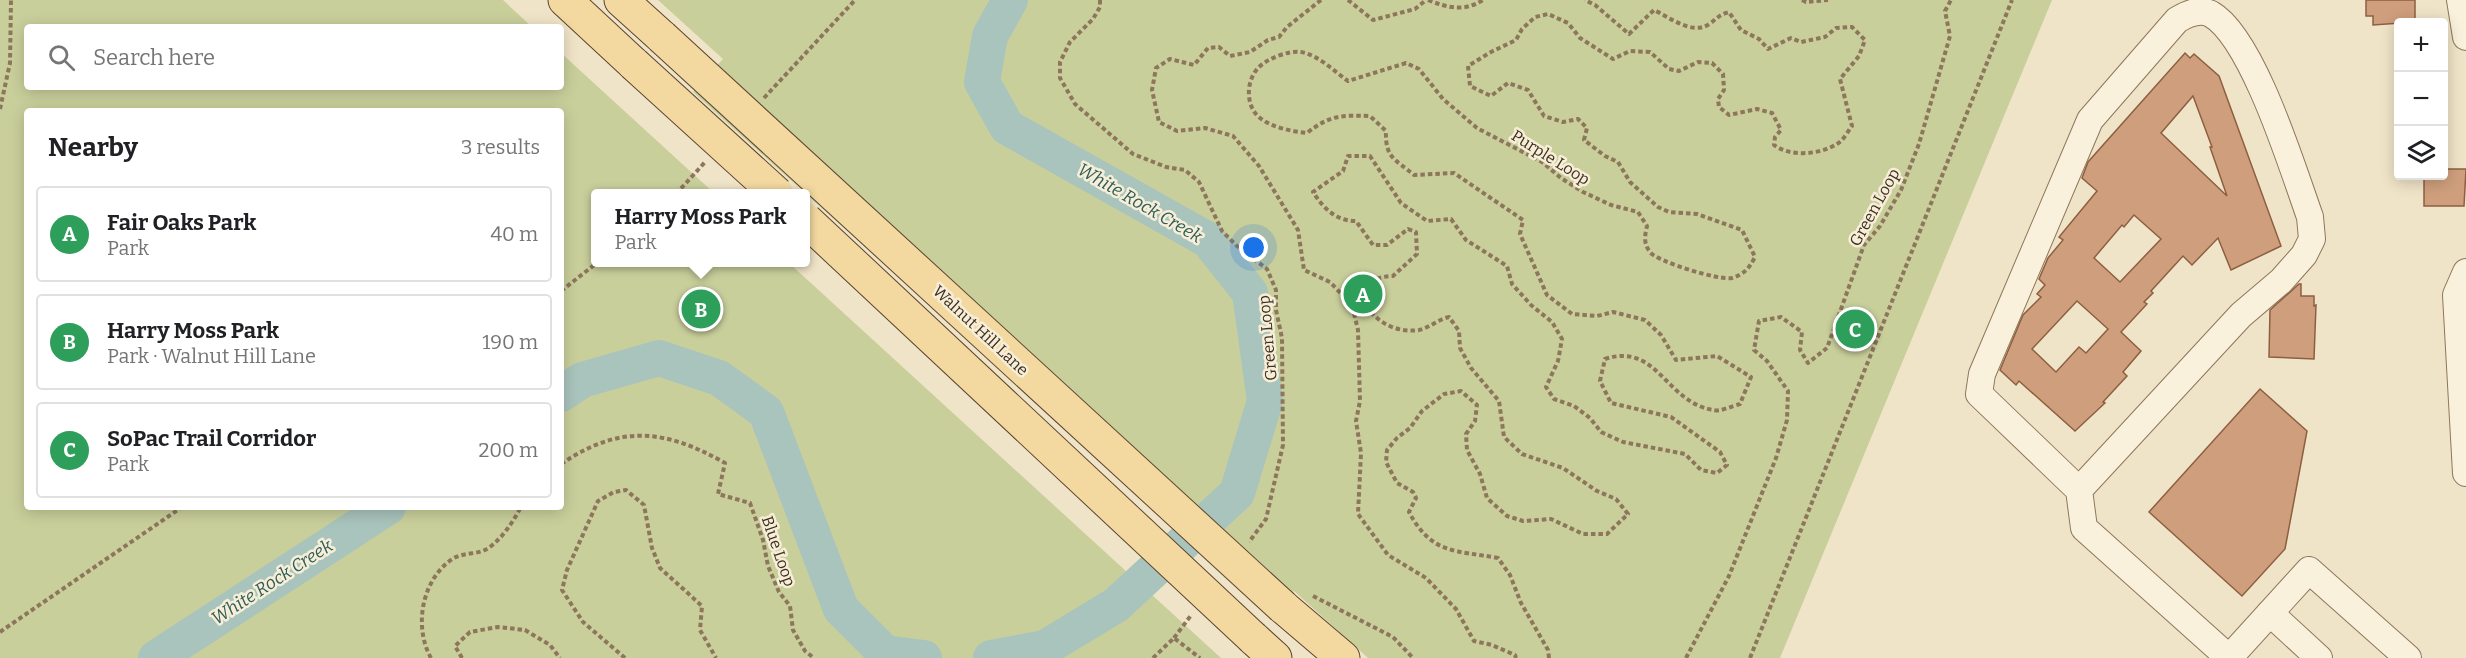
<!DOCTYPE html>
<html lang="en">
<head>
<meta charset="utf-8">
<style>
  :root { --surface:#fff; --page:#f2f2f2; --text:#202124; --muted:#757577; --line:#e0e0e0; --accent:#0b8043 }
  body { margin:0; font-family:Bitter,serif; background:var(--page); color:var(--text) }
  .controls { position:absolute; right:18px; top:18px; display:grid; overflow:hidden; border-radius:6px; box-shadow:0 3px 15px #0003 }
  .controls button { width:54px; height:54px; display:grid; place-items:center; padding:0; border:0; border-bottom:2px solid var(--line); background:var(--surface); color:var(--text); font:30px sans-serif }
  .you { position:absolute; left:1254px; top:248px; width:21px; height:21px; margin:-15px; border:4px solid #fff; border-radius:50%; background:#1a73e8; box-shadow:0 0 0 9px #1a73e833 }
  .badge { display:grid; place-items:center; width:39px; height:39px; border-radius:50%; background:var(--accent); color:#fff; font-size:20px; font-weight:700 }
  .pin { position:absolute; translate:-50% -50%; border:3px solid #fff; box-shadow:0 2px 6px #0006 }
  .popup { position:absolute; left:591px; top:189px; width:219px; height:78px; box-sizing:border-box; display:grid; place-content:center; border-radius:6px; background:var(--surface); filter:drop-shadow(0 2px 4px #0005); font-size:20px; white-space:nowrap; color:var(--muted) }
  .popup b { font-size:22px; color:var(--text) }
  .popup::after { content:''; position:absolute; left:50%; top:100%; margin-left:-12px; border:12px solid transparent; border-top-color:var(--surface) }
  .list { margin:0; padding:0; list-style:none }
  h2 { display:flex; justify-content:space-between; align-items:center; height:78px; margin:0; padding:0 24px; font-size:26px }
  h2 small { font-size:20px; font-weight:400; color:var(--muted) }
  .list li { display:grid; grid-template-columns:39px 1fr auto; gap:18px; align-items:center; box-sizing:border-box; height:96px; margin:0 12px 12px; padding:0 12px; border:2px solid var(--line); border-radius:6px }
  .list b { display:block; font-size:22px; white-space:nowrap }
  .list p { margin:0; font-size:20px; white-space:nowrap; color:var(--muted) }
  .list em { font-size:20px; font-style:normal; color:var(--muted) }
  .icon { flex:none; width:33px; height:33px; fill:none; stroke:currentColor; stroke-width:2; stroke-linecap:round; stroke-linejoin:round }
  .map { position:relative; flex:none; width:2466px; height:658px; overflow:hidden }
  .search { position:absolute; background:var(--surface); box-shadow:0 3px 15px #0003; left:24px; top:24px; width:540px; height:66px; display:flex; align-items:center; gap:15px; box-sizing:border-box; padding:0 21px; border-radius:6px; color:var(--muted); font-size:22px }
  .panel { position:absolute; background:var(--surface); box-shadow:0 3px 15px #0003; left:24px; top:108px; width:540px; height:402px; border-radius:6px }
  .map>svg:first-child { display:block }
</style>
</head>
<body>
<div class="map">
<svg width="2466" height="658" viewBox="0 0 2466 658">
  <rect width="100%" height="100%" fill="#f0e4c8"/>
  <g fill="#c9cf9b" fill-rule="evenodd">
    <path d="M0 0H503L532 27H27V87H561V53L714 193 596 194V262L789 263 1221 658H0ZM27 111H561V507H27Z"/>
    <path d="M658 0H2052L1780 658H1368L1294 591 1267 613 1157 510 693 92 723 59Z"/>
  </g>
  <g fill="none" stroke-linecap="round" stroke-linejoin="round">
    <g stroke="#a9c4bc" stroke-width="36">
      <path d="M561 394 582 380 659 358 719 378 766 412 841 609 885 653 924 658"/>
      <path d="M156 658 388 507"/>
      <path d="M991 658 1045 648 1116 605 1237 493 1265 401 1250 293 1208 240 1007 127 982 82 990 36 1010 0"/>
    </g>
  </g>
  <g fill="#cf9f7d" stroke="#8d5f41" stroke-width="1.5" fill-rule="evenodd">
    <path d="M2366 0H2415V22L2373 25V16H2366Z"/>
    <path d="M2185 53 2190 58 2194 54 2219 76 2281 246 2231 270 2218 238 2192 265 2183 256 2151 291 2153 293 2144 302 2147 304 2121 332 2141 351 2123 372 2127 376 2103 402 2105 403 2075 431 2019 381 2016 385 2000 370 2023 315 2041 297 2037 294 2045 285 2039 279 2048 258 2063 240 2059 237 2097 191 2082 178 2088 162ZM2193 96 2212 147H2210L2227 196 2161 133ZM2134 215 2161 239 2120 282 2094 258 2122 225 2124 227ZM2077 301 2108 329 2086 353 2079 347 2056 372 2032 349Z"/>
    <path d="M2444 169H2466L2464 206H2424V176H2444Z"/>
    <path d="M2299 284H2301V296H2314V306L2316 305 2314 359 2269 357 2270 310Z"/>
    <path d="M2260 389 2307 431 2285 549 2242 596 2149 512Z"/>
  </g>
  <g fill="none" stroke-linecap="round" stroke-linejoin="round">
    <defs>
      <g id="minor">
        <path d="M2460 0 2466 37"/>
        <path d="M2466 272 2456 295 2466 473"/>
        <path d="M2079 490 2241 315 2281 281 2304 255 2312 239 2310 217C2293 170 2253 38 2211 14 2199 8 2187 14 2177 20L2090 120 1982 374 1979 394 2079 490 2084 528 2229 658"/>
        <path d="M2270 613 2319 658"/>
        <path d="M2229 658 2309 570 2408 658"/>
      </g>
      <g id="major">
        <path d="M565 0 634 64"/>
        <path d="M621 0 662 37"/>
        <path d="M1283 607 1343 658"/>
        <path d="M1253 638 1275 658"/>
      </g>
    </defs>
    <use href="#minor" stroke="#8d765c" stroke-width="28"/>
    <use href="#major" stroke="#5b4430" stroke-width="35"/>
    <g stroke="#8d765c" stroke-width="4" stroke-dasharray="4.5 3" stroke-linecap="butt">
      <path d="M1100 0V7L1093 19 1070 42 1060 62V78L1075 104 1133 154 1166 167 1185 170 1199 182 1222 231 1237 246 1267 269 1276 290V310L1282 338 1283 445 1266 519 1249 542"/>
      <path d="M1321 0 1287 27 1279 37 1268 40 1250 52 1230 56 1219 47 1208 48 1194 65 1170 59 1156 68 1152 90 1159 122 1177 131 1205 128 1233 136 1259 166 1298 230 1304 270 1330 282 1352 305 1358 330 1360 401 1356 421 1361 453 1358 514 1388 555 1426 578 1456 609 1474 641 1492 645 1515 655 1516 658"/>
      <path d="M1348 0 1373 20 1415 9 1426 0"/>
      <path d="M1428 0C1448 8 1464 12 1483 0"/>
      <path d="M1802 0 1806 2 1828 0"/>
      <path d="M764 98 855 0"/>
      <path d="M0 109 10 63 11 0"/>
      <path d="M676 194 706 161"/>
      <path d="M561 291 598 262"/>
      <path d="M561 464C620 424 665 429 725 463L718 494 750 503 763 540 768 566 779 592 790 606 793 630 805 651 814 658"/>
      <path d="M1313 596 1393 637 1413 658"/>
      <path d="M0 632 182 507"/>
      <path d="M1174 638 1192 614"/>
      <path d="M431 658C413 626 422 578 454 558 465 552 480 555 490 547 504 536 512 523 521 507"/>
      <path d="M462 658 455 646 470 632 498 627 525 630 550 645 560 658"/>
      <path d="M625 658 583 622 562 590 567 570 598 501 614 492 626 490 644 505 652 548 660 568 702 606 700 630 716 658"/>
      <path d="M1153 658 1174 638 1200 658"/>
      <path d="M1549 658 1548 650 1521 603 1510 575 1498 558C1455 550 1432 555 1409 512L1416 498 1413 492 1397 483 1386 462 1387 450 1397 438 1410 428 1422 411 1444 394 1461 391 1477 405 1475 421 1466 434 1467 450 1480 474 1487 498 1507 516 1523 521 1551 519 1583 534H1607L1628 514 1616 499 1597 491 1563 468 1522 454 1504 437 1499 401 1471 368 1460 348 1459 331 1449 317C1439 319 1429 328 1419 330 1372 337 1337 278 1393 276L1417 254 1416 232 1408 229 1387 245H1373L1356 221C1336 221 1323 208 1313 192L1343 171 1348 156H1370L1401 203 1427 221 1451 219 1466 240 1507 266 1512 284 1531 305 1552 322 1562 339 1558 361 1546 387 1554 399 1574 406 1590 418 1601 432 1623 442 1685 454 1701 470 1717 473 1727 465 1720 452 1671 417 1611 403 1600 381 1605 359C1658 342 1665 402 1713 410 1720 412 1732 406 1740 404L1751 377 1717 356 1676 360 1661 335 1645 320 1613 312 1597 316 1572 314 1547 295 1520 234 1523 220 1454 173 1414 175C1395 159 1385 158 1386 131L1370 116C1341 115 1330 115 1307 133 1291 131 1273 128 1260 118 1245 106 1246 81 1258 68 1266 59 1289 50 1301 52 1318 55 1334 71 1348 81L1406 63 1419 69 1443 99 1477 128 1542 162 1561 178 1583 192 1611 205 1638 212 1647 226C1645 235 1643 243 1650 252 1657 262 1721 281 1732 278 1745 274 1749 268 1755 257L1742 230 1697 214 1669 212 1658 207 1630 182 1618 162 1605 156 1584 140 1587 128 1578 119 1563 122 1544 116 1528 90 1508 83 1491 96 1470 86 1468 66 1491 52 1516 40 1522 29 1535 17 1548 14 1568 23 1580 38 1613 59 1630 51 1650 52 1669 69 1679 71 1698 62 1712 63 1723 74 1724 90 1718 99 1719 107 1729 115 1757 109 1772 113 1781 130 1775 137 1774 145C1790 157 1819 155 1837 144 1843 141 1848 131 1852 126L1840 79 1859 56 1865 40 1852 27 1836 28 1825 37 1801 42 1791 38 1768 49 1759 39 1741 30 1729 12C1718 15 1717 19 1709 24 1693 36 1669 17 1654 10L1629 34 1595 5 1585 0"/>
      <path d="M1686 658 1729 576 1776 458 1787 420 1788 391 1767 361 1754 350 1759 321 1781 317 1802 332 1800 350 1808 363 1827 348 1864 245 1880 226 1901 190 1919 144 1950 36 1945 11 1951 0"/>
      <path d="M1750 658 2012 0"/>
    </g>
    <use href="#minor" stroke="#faf1dc" stroke-width="26"/>
    <use href="#major" stroke="#f3d9a0" stroke-width="33"/>
    <defs>
      <g id="major-bridge">
        <path d="M662 37 1283 607"/>
        <path d="M634 64 777 194"/>
        <path d="M806 220 1253 638"/>
      </g>
    </defs>
    <use href="#major-bridge" stroke="#5b4430" stroke-width="35" stroke-linecap="butt"/>
    <use href="#major-bridge" stroke="#f3d9a0" stroke-width="33"/>
  </g>
  <g text-anchor="middle" stroke-width="5" stroke-linejoin="round" paint-order="stroke">
    <g font-size="16" fill="#3d2e20" stroke="#f7eed8">
      <text transform="translate(1551 157) rotate(32)" y="6">Purple Loop</text>
      <text transform="translate(1874 207) rotate(-61)" y="6">Green Loop</text>
      <text transform="translate(981 330) rotate(43)" y="6">Walnut Hill Lane</text>
      <text transform="translate(1267 338) rotate(-95)" y="6">Green Loop</text>
      <text transform="translate(779 551) rotate(71)" y="6">Blue Loop</text>
    </g>
    <g font-size="18" font-style="italic" fill="#2f5d5a" stroke="#f7eed8">
      <text transform="translate(1140 203) rotate(30)" y="6">White Rock Creek</text>
      <text transform="translate(272 582) rotate(-33)" y="6">White Rock Creek</text>
    </g>
  </g>
</svg>
<div class="controls">
<button>+</button>
<button>−</button>
<button><svg class="icon" aria-label="layers" viewBox="0 0 24 24"><path d="M12 4l9 5-9 5-9-5zM3 14l9 5 9-5"/></svg></button>
</div>
<div class="you"></div>
<div class="pin badge" style="left:1363px;top:294px;background:#2e9e5b">A</div>
<div class="pin badge" style="left:701px;top:309px;background:#2e9e5b">B</div>
<div class="popup"><b>Harry Moss Park</b>Park</div>
<div class="pin badge" style="left:1855px;top:329px;background:#2e9e5b">C</div>
<div class="search"><svg class="icon" aria-label="search" viewBox="0 0 24 24"><circle cx="10" cy="10" r="6"/><path d="M15 15l6 6"/></svg>Search here</div>
<section class="panel">
<h2>Nearby<small>3 results</small></h2>
<ul class="list">
<li><span class="badge" style="background:#2e9e5b">A</span><div><b>Fair Oaks Park</b><p>Park</p></div><em>40 m</em></li>
<li><span class="badge" style="background:#2e9e5b">B</span><div><b>Harry Moss Park</b><p>Park · Walnut Hill Lane</p></div><em>190 m</em></li>
<li><span class="badge" style="background:#2e9e5b">C</span><div><b>SoPac Trail Corridor</b><p>Park</p></div><em>200 m</em></li>
</ul>
</section>
</div>
</body>
</html>
